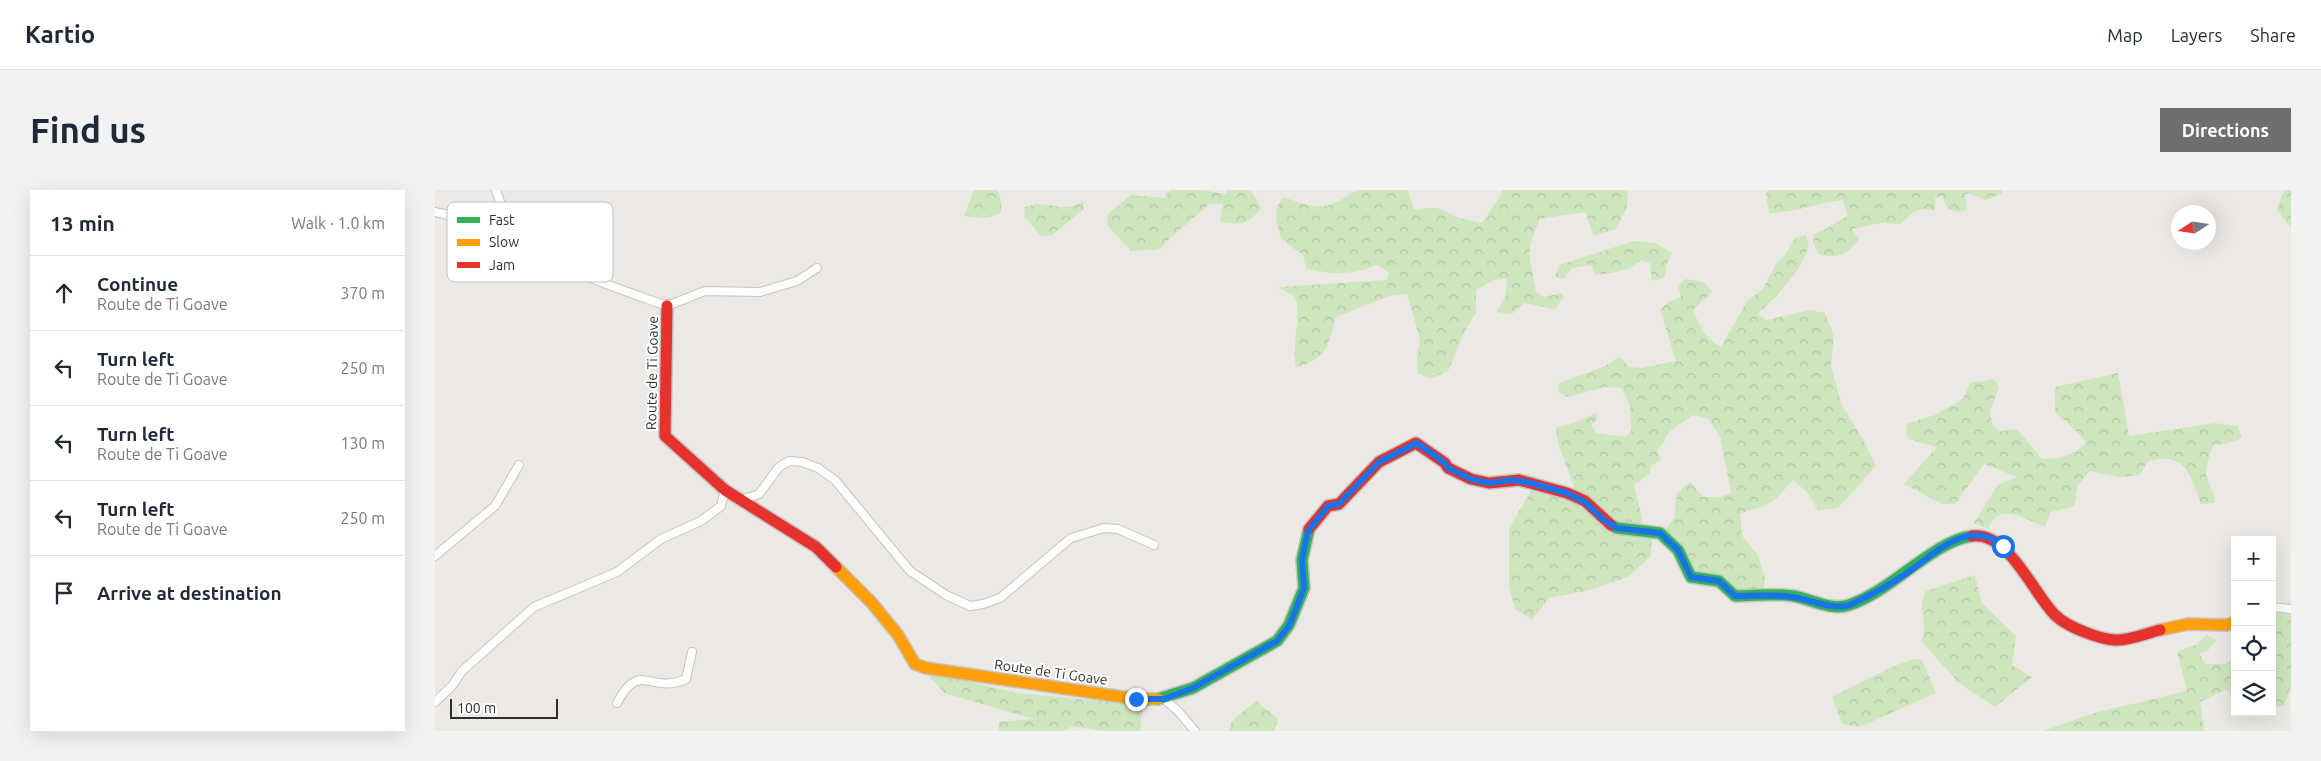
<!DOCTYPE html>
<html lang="en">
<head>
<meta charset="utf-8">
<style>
  :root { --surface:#fff; --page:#f2f2f3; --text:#1f2937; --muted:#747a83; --line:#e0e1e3; --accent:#706f6e }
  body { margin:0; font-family:Ubuntu,sans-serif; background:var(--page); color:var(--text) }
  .controls { position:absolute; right:15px; bottom:15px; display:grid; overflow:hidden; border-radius:0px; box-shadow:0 5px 20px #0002 }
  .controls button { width:45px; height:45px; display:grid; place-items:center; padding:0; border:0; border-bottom:1px solid var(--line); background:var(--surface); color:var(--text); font:25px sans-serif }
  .compass { position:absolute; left:1736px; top:15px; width:45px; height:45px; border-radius:50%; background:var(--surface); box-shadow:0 5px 20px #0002; rotate:258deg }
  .scale { position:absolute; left:15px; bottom:12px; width:108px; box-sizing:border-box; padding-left:5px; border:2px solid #2e2e2e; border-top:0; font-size:14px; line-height:18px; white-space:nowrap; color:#2e2e2e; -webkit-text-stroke:4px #fff; paint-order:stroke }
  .stop { position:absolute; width:15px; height:15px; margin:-11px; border:4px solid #1a73e8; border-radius:50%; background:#fff }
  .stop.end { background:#1a73e8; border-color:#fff; box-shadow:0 1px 5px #0008 }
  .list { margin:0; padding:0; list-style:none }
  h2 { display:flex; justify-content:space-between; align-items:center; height:65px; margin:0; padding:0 20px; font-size:21px }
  h2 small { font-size:16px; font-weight:400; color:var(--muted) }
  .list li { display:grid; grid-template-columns:32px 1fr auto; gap:15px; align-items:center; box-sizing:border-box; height:75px; padding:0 20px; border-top:1px solid var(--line) }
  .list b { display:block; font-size:19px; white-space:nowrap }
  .list p { margin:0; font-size:16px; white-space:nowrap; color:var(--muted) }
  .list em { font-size:16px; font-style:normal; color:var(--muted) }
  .icon { flex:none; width:28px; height:28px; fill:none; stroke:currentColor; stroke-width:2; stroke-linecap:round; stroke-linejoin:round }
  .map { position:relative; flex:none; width:1856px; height:541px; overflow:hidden; border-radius:0px }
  header { display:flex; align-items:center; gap:30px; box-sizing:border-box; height:70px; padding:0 25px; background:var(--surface); border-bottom:1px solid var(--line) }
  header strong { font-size:24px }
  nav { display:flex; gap:28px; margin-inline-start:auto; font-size:18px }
  .intro { display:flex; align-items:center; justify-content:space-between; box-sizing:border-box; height:120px; padding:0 30px }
  h1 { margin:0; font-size:35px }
  .button { padding:12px 22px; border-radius:0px; background:var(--accent); color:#fff; font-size:18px; font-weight:700 }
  main { display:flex; gap:30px; padding:0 30px }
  aside { flex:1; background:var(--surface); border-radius:0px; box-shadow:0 5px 20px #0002 }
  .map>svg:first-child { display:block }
</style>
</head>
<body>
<header>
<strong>Kartio</strong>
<nav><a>Map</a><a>Layers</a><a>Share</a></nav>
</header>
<div class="intro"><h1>Find us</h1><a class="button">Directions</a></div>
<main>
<aside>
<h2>13 min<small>Walk · 1.0 km</small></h2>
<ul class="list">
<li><svg class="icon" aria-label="ahead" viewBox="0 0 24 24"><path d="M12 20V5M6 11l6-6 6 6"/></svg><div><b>Continue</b><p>Route de Ti Goave</p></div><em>370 m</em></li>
<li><svg class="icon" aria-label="left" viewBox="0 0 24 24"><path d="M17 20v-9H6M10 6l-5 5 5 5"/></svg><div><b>Turn left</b><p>Route de Ti Goave</p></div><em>250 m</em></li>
<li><svg class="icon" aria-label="left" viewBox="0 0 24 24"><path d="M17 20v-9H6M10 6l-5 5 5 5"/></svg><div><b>Turn left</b><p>Route de Ti Goave</p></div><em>130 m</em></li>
<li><svg class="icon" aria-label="left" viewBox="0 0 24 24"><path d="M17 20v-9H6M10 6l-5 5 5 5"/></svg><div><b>Turn left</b><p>Route de Ti Goave</p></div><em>250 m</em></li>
<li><svg class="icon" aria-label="arrive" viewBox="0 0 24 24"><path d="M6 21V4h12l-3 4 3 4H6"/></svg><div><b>Arrive at destination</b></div></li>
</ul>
</aside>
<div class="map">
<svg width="1856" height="541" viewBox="0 0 1856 541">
  <defs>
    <pattern id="forest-crowns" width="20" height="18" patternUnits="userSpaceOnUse" patternTransform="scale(1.25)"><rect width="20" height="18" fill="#cee6be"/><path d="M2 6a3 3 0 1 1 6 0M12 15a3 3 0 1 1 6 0" fill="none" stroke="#b1c6a4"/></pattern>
  </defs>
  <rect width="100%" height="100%" fill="#ece8e4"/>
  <g fill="url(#forest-crowns)">
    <path d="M539 0H562L567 13 565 24 549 28 529 26Z"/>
    <path d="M735 0H768L791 4 792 0H816L826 18C815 35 803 35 785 32L788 14H775L735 48 726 59 696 61 672 35 673 24 696 5 729 8Z"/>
    <path d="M921 0H973L979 19 1003 18 1024 28 1047 33 1064 8 1067 0H1193L1192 17 1181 39 1159 46 1150 22 1105 29C1089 66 1095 65 1101 102L1109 107 1127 103 1129 108 1120 119 1089 113 1077 124 1062 122 1071 105 1072 88 1059 90 1041 100V123L1031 139 1013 181 995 189 983 183 982 169 985 149 972 104 954 106 901 127C893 155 893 169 861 177 856 154 867 130 860 107L843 97 952 90 954 82 941 75C921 85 892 85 871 78L868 65 846 49C842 33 837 20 848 7 882 19 891 22 921 0Z"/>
    <path d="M1333 0H1566L1567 4 1550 10 1536 4H1530L1532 20 1523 22 1513 19 1507 6 1500 8V21C1483 16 1477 22 1466 34L1446 33 1417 39 1424 49C1413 65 1401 69 1383 64L1378 52 1379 44 1389 40 1412 26 1408 10C1383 12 1360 23 1334 23L1331 5Z"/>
    <path d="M1849 0H1856V38L1842 20Z"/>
    <path d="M648 12 649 19 617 45 606 46 589 26 590 17C595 16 600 14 605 14 620 15 634 21 648 12Z"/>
    <path d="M1371 45C1372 49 1374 53 1373 57 1369 78 1338 111 1322 124L1331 130 1376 120 1390 123 1399 146 1396 175 1406 213 1430 253 1441 276 1403 318 1383 320 1372 302 1358 290C1338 313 1334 316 1305 323L1307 346 1323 365 1330 388 1329 400 1302 402 1289 386 1260 381 1245 351 1230 341 1239 328 1242 303 1255 292 1268 307H1285L1296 303 1285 247 1274 229 1258 225 1234 242 1222 262 1226 270 1216 276 1215 283 1199 295C1201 309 1209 324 1207 338L1184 333 1141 303 1122 250 1121 237 1139 233 1161 223 1162 229 1156 235 1161 243 1190 247 1196 242 1195 216 1187 198 1170 197 1132 207 1123 202 1124 193 1170 176 1185 167 1194 177 1206 178 1241 171 1225 120 1233 112 1246 107 1243 96 1250 89 1269 92 1277 102 1258 120C1264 135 1271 149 1286 157L1312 111 1328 99 1341 74 1350 65 1360 48Z"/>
    <path d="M1199 51 1220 53 1237 63 1231 76 1230 87 1217 91 1215 73 1206 70C1194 82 1176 83 1160 85L1156 75 1137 78 1128 89 1120 87 1124 75Z"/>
    <path d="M1683 183 1694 246 1780 233 1802 236 1807 248 1791 254 1778 255C1776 263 1771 274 1771 283 1772 293 1780 301 1780 313L1766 314C1756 285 1748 259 1712 272L1705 285 1684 287 1655 281 1643 295 1639 316 1616 322 1610 337C1590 330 1565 310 1553 339L1539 333 1563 295 1582 287 1549 274 1520 314H1507L1469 294 1502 257 1473 249 1471 234 1500 225 1528 209 1535 193 1559 189 1564 197 1555 222 1558 236 1565 241 1582 239 1607 269C1625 269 1637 266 1651 253L1640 240 1620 222V197Z"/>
    <path d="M1097 299 1142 312 1177 342 1217 348 1216 366 1193 387 1151 401 1114 408 1097 430 1080 419 1074 397V339Z"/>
    <path d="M1540 385 1547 413 1581 446 1577 475 1597 487 1560 517 1523 492 1486 451C1495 429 1480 424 1491 401Z"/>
    <path d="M1839 422 1856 425V497L1849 515 1837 518Z"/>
    <path d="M1771 445 1782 450 1773 460 1764 464 1771 474H1791L1800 466V516L1792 499 1765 512 1769 541H1608L1659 523 1752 501 1742 462 1762 454Z"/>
    <path d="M1479 469 1487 470 1501 503 1425 537 1407 534 1397 507 1459 476Z"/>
    <path d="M491 482 582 503 708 515 705 541H671L637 536 629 541H564V532L599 529 509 503Z"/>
    <path d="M821 511 843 529 839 541H794L797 531Z"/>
  </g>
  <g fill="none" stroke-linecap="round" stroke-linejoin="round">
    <defs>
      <g id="street">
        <path d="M61 0C67 16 71 36 83 48 108 75 196 103 232 116L270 101 325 102 362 91 382 78"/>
        <path d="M0 22 18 26 59 48 83 49"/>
        <path d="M306 310 324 304 344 277 354 271 367 272 383 278 400 290 475 381 511 405 535 416 548 414 565 408 636 348 669 338 683 339 719 355"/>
        <path d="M0 366 60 316 84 275"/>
        <path d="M1837 417 1856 419"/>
        <path d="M729 509 743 521 760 541"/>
        <path d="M0 512 17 496 27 481 99 417 182 382 226 349 266 331 286 316 290 300"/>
        <path d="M182 513C205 469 215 505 251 489L257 462"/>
      </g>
      <g id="fast">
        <path d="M1176 335 1182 338 1225 343 1243 360 1256 387 1284 391 1300 406C1319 406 1339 403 1358 406 1376 409 1395 421 1414 415 1457 401 1498 351 1537 346"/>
        <path d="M723 509 758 498 842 451 854 435 869 398 867 370 874 339"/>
      </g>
      <g id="slow">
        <path d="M401 377 437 413 463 445 480 474 491 478 701 509H723"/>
        <path d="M1725 440 1753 434 1792 435 1800 432"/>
      </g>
      <g id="jam">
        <path d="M232 116 230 246 290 300 381 357 401 377"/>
        <path d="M874 339 893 316 904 314 944 272 981 253 1010 273 1013 278 1036 289 1054 293 1084 290 1132 303 1150 311 1176 335"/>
        <path d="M1537 346C1573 341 1598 403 1620 425 1632 437 1664 449 1680 450 1694 451 1712 443 1725 440"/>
      </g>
    </defs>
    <use href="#street" stroke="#c5c4c5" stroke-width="10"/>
    <use href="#fast" stroke="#c5c4c5" stroke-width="14"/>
    <use href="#slow" stroke="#c5c4c5" stroke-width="14"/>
    <use href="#jam" stroke="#c5c4c5" stroke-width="14"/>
    <use href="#street" stroke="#fcfcfb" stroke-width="8"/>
    <use href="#fast" stroke="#30b455" stroke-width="11"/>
    <use href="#slow" stroke="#ff9f0a" stroke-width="11"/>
    <use href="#jam" stroke="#e5322d" stroke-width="11"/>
  </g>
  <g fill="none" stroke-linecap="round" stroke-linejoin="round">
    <path stroke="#1a73e8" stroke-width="6" d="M701 509H729L758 498 842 451 854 436 869 398 867 370 873 341 893 316 904 314 944 272 982 253 1010 273 1013 278 1036 289 1054 293 1076 290 1092 292 1132 303 1150 312 1169 330 1182 338 1225 343 1243 360 1256 387 1284 391 1300 406C1318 406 1338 404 1357 407 1377 409 1400 423 1419 413 1436 405 1454 395 1469 385 1497 366 1534 326 1568 356"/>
  </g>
  <g text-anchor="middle" stroke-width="4" stroke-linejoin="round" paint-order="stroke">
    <g font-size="14" fill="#2e2e2e" stroke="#fff">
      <text transform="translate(217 183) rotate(-89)" y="5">Route de Ti Goave</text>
      <text transform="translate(616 482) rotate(8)" y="5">Route de Ti Goave</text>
    </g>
  </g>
  <rect x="12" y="12" width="166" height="80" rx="8" fill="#fff" stroke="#c0c0c0" stroke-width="1"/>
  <rect x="22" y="27" width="23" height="6" fill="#30b455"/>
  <rect x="22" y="49" width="23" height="7" fill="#ff9f0a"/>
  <rect x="22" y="72" width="23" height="6" fill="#e5322d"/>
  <g font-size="14" fill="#2e2e2e">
    <text x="54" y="35">Fast</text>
    <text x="54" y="57">Slow</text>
    <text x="54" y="80">Jam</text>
  </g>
</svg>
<div class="controls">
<button>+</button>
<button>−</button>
<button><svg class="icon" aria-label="locate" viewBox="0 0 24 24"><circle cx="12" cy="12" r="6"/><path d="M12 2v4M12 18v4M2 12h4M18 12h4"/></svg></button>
<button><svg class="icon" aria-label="layers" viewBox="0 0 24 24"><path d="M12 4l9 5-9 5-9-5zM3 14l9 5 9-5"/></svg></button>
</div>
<svg class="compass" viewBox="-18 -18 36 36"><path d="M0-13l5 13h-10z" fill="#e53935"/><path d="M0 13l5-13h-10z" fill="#747a83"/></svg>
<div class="scale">100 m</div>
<div class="stop" style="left:1568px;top:356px"></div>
<div class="stop end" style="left:701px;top:509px"></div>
</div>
</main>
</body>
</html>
